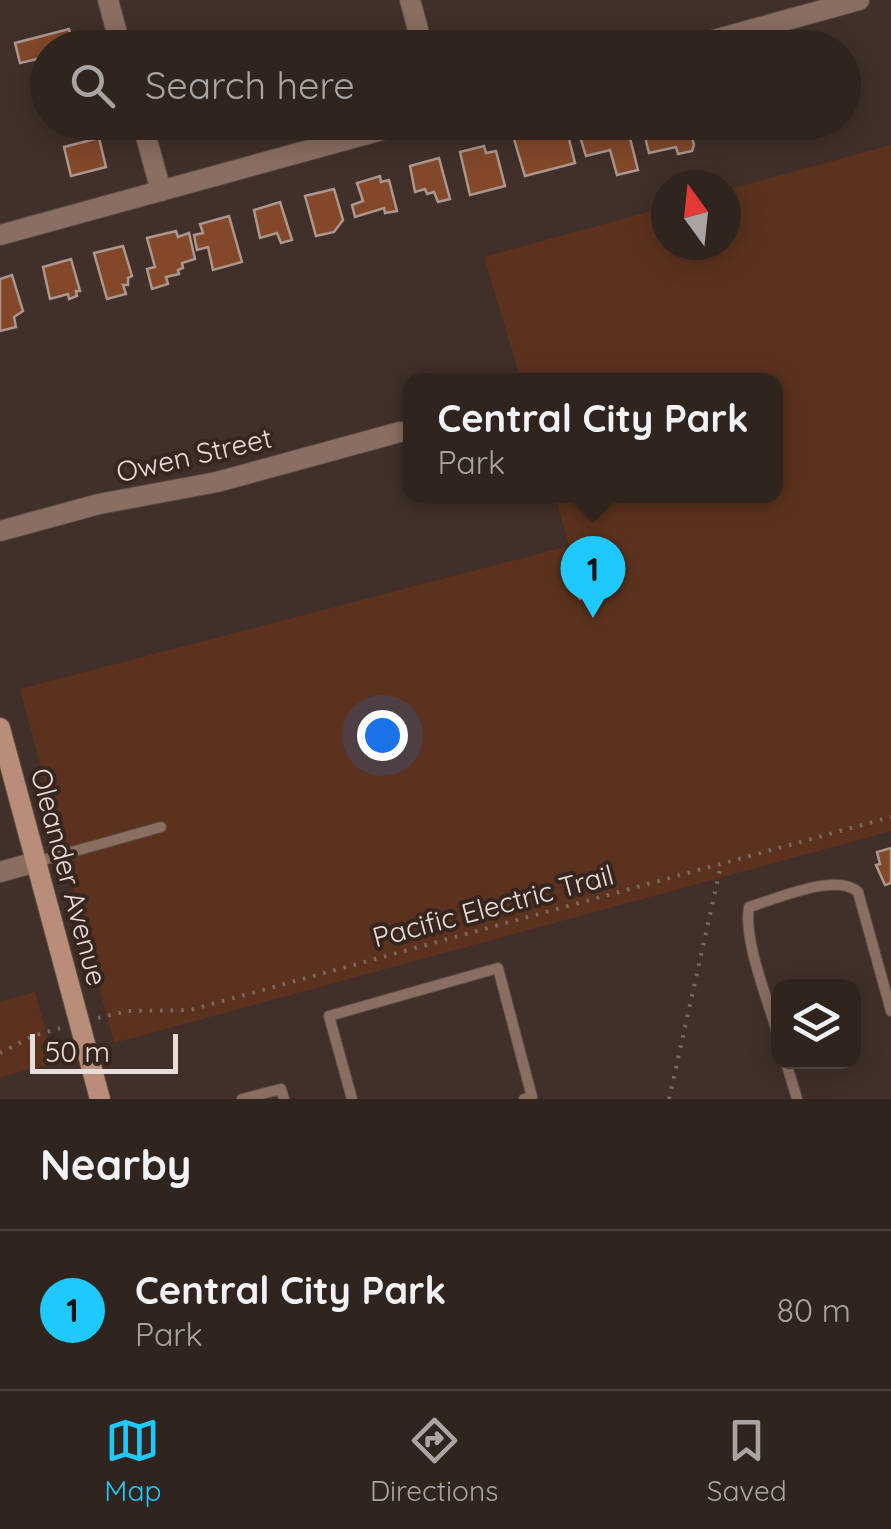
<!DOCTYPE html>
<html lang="en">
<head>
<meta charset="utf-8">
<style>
  :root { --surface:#30241f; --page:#3c302c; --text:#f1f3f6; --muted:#a8a4a4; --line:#4b413d; --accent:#1fc9fd }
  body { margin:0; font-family:Quicksand,sans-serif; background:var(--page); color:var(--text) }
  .controls { position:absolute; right:30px; bottom:30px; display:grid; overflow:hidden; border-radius:20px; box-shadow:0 5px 25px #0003 }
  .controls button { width:90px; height:90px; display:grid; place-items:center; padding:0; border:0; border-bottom:2px solid var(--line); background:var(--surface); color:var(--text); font:50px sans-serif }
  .compass { position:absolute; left:651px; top:170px; width:90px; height:90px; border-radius:50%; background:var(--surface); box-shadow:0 5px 25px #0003; rotate:345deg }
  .scale { position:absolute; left:30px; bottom:25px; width:148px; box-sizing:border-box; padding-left:10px; border:5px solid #e8ddd8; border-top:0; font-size:28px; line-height:35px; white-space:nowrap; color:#e8ddd8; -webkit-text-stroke:8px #36261f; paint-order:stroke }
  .you { position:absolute; left:382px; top:735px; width:35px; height:35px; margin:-25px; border:8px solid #fff; border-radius:50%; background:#1a73e8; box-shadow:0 0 0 15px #1a73e833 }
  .badge { display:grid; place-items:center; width:65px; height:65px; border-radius:50%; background:var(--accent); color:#111; font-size:32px; font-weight:700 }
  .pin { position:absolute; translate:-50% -82px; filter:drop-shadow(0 2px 5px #0008) }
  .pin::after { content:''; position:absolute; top:52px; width:35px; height:30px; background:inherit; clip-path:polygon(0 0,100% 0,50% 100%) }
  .popup { position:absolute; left:403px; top:373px; width:380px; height:130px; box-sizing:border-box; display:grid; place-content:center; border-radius:20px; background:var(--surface); filter:drop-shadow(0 2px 8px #0005); font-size:32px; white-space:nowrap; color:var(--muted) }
  .popup b { font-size:38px; color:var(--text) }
  .popup::after { content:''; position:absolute; left:50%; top:100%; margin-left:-20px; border:20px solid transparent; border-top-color:var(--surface) }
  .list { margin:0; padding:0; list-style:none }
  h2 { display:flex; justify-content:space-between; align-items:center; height:130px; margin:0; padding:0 40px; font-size:42px }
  h2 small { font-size:32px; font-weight:400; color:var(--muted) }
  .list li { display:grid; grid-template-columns:65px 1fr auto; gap:30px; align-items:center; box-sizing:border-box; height:160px; padding:0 40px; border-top:2px solid var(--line) }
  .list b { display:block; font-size:38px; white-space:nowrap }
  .list p { margin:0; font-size:32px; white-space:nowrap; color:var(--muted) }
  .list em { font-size:32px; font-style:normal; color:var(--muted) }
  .icon { flex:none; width:55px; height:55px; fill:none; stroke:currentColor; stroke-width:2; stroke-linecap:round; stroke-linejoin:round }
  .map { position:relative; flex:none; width:891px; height:1099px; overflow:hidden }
  .search { position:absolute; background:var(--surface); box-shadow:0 5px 25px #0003; left:30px; right:30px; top:30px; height:110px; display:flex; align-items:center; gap:25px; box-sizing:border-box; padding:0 35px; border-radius:55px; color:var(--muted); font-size:38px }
  .sheet { height:290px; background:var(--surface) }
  nav { display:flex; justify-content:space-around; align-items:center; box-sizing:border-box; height:140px; border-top:2px solid var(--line); background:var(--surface); font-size:28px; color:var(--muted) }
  nav a { display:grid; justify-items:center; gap:5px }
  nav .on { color:var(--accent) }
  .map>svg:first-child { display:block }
</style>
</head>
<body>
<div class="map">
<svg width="891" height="1099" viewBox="0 0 891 1099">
  <rect width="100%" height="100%" fill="#403029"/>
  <g fill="#5c321e">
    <path d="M891 145V831L114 1043 20 689 569 546 555 496H776V380H521L484 257 666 207V245H726V190Z"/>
    <path d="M35 992 54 1063 0 1077V1002Z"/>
  </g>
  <g fill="#83482a" stroke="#ab978e" stroke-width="2.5">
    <path d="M69 29 74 48H48V66L45 67 42 58 20 63 15 43Z"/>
    <path d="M595 122H626L638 170 617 175 610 150 586 156 577 127Z"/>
    <path d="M635 122H688L694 145 692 151 678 154 676 147 649 153 643 129 637 131Z"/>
    <path d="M567 131 575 163 525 176 514 139 540 132 542 138Z"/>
    <path d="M99 138 106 167 71 176 64 147Z"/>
    <path d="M484 146 486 153 496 151 505 186 470 195 460 152Z"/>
    <path d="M439 158 450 199 438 202 434 192 427 194 425 189 415 192 410 166Z"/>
    <path d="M380 176 381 182 389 180 397 211 385 213 384 208 355 217 352 205 363 201 357 183Z"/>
    <path d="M334 189 343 220 334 232 316 236 305 196Z"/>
    <path d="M280 202 292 240 281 243 277 233 260 238 254 210Z"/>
    <path d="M229 216 242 262 213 270 208 247 197 250 194 235 203 233 200 224Z"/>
    <path d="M176 231 178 237 189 233 195 259 182 263 183 268 178 270 179 274 166 277 168 284 152 289 147 269 155 267 147 238Z"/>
    <path d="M123 246 132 276 128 278V285H123L126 294 107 299 94 253Z"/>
    <path d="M71 259 80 291H76L77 296 69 299 68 294 50 299 43 267Z"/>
    <path d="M12 275 23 311 14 317 16 327 0 331V279Z"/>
    <path d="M593 561 606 580 580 599 566 581Z"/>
    <path d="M891 848V883L885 885 876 865 880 864 877 852Z"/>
  </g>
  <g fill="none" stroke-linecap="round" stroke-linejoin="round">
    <defs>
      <g id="lane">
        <path d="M36 862 161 827"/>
        <path d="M778 1036C769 1002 743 941 749 907 777 899 836 872 858 892L891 1011"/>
        <path d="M786 1062 797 1099"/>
        <path d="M242 1099 281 1089 284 1099"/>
        <path d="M352 1099 329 1016 498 968 532 1097 524 1099"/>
      </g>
      <g id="street">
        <path d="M108 0 121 48"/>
        <path d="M410 0 423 48"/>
        <path d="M685 48 859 0"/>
        <path d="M142 122 161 191"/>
        <path d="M0 235 411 122"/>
        <path d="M0 531 99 504 217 482 400 432"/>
        <path d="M0 872 36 862"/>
      </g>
      <path id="secondary" d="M0 728 100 1099"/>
    </defs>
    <use href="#lane" stroke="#5b4c45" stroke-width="12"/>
    <use href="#street" stroke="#5b4c45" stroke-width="22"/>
    <use href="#secondary" stroke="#5b4c45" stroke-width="22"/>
    <g stroke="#796a64" stroke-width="4" stroke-dasharray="2.5 8" stroke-linecap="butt">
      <path d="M98 1018 127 1011 190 1010 891 817"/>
      <path d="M0 1053 33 1036 60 1028"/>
      <path d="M669 1099 721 865"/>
    </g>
    <use href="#lane" stroke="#8a6e61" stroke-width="10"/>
    <use href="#street" stroke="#8a6e61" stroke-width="20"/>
    <use href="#secondary" stroke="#ba8d78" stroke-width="20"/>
  </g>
  <g text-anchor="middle" stroke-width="8" stroke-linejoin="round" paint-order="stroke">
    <g font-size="28" fill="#e8ddd8" stroke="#36261f">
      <text transform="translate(194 455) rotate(-13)" y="10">Owen Street</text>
      <text transform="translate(69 877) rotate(75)" y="10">Oleander Avenue</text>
      <text transform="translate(493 906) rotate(-15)" y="10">Pacific Electric Trail</text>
    </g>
  </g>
</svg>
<div class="controls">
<button><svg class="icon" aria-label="layers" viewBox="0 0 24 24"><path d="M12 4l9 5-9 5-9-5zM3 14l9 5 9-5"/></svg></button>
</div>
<svg class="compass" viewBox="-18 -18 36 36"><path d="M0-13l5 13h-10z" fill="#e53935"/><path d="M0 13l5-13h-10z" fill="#a8a4a4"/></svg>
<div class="scale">50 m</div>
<div class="you"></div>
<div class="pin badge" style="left:593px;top:618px">1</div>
<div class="popup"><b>Central City Park</b>Park</div>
<div class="search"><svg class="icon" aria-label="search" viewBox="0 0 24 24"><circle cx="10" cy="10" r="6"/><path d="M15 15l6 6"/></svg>Search here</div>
</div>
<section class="sheet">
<h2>Nearby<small></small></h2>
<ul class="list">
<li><span class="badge">1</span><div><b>Central City Park</b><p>Park</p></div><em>80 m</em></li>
</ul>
</section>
<nav>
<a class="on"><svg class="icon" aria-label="map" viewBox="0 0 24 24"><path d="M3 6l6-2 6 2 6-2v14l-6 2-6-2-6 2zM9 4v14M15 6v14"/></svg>Map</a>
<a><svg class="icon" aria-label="directions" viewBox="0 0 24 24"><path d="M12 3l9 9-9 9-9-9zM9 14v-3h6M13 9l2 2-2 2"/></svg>Directions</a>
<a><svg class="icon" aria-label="saved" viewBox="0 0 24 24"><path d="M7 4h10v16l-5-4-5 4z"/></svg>Saved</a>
</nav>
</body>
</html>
